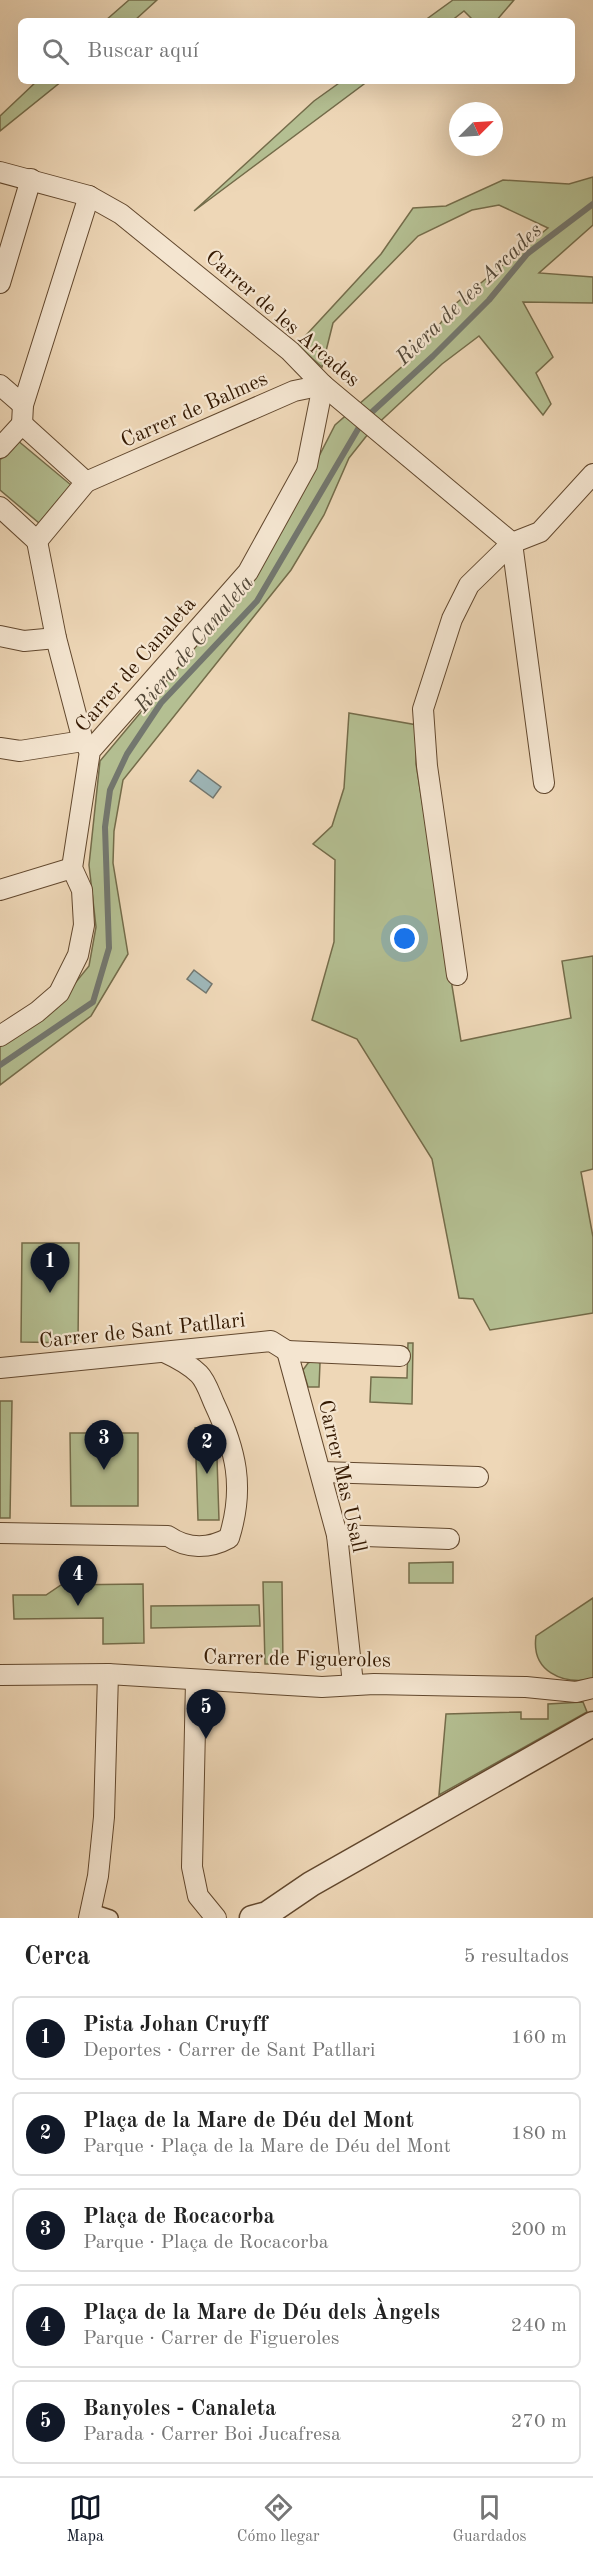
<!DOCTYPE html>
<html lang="es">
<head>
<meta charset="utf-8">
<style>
  :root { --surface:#fff; --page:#f6f6f6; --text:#222; --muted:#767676; --line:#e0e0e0; --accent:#111827 }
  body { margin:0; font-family:"Old Standard TT",serif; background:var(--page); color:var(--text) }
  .compass { position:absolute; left:449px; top:102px; width:54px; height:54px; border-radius:50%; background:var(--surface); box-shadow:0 6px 24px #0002; rotate:66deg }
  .you { position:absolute; left:405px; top:939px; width:21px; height:21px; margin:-15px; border:4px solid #fff; border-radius:50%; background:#1a73e8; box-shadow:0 0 0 9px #1a73e833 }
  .badge { display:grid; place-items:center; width:39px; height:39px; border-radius:50%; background:var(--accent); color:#fff; font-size:20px; font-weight:700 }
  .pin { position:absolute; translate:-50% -50px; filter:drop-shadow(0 2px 3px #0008) }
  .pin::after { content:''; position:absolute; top:32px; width:21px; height:18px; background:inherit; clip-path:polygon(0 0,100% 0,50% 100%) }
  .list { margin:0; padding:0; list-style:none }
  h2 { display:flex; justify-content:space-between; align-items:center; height:78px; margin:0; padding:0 24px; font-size:26px }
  h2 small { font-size:20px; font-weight:400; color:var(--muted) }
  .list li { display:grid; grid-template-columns:39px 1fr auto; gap:18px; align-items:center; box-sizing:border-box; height:84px; margin:0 12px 12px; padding:0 12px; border:2px solid var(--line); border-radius:9px }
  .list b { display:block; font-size:22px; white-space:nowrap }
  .list p { margin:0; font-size:20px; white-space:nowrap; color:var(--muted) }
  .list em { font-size:20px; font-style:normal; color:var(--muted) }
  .icon { flex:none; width:33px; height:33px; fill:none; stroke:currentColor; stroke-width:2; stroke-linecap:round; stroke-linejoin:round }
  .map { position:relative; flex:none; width:593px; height:1918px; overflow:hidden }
  .search { position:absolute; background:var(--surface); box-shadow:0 6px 24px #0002; left:18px; right:18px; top:18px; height:66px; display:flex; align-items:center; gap:15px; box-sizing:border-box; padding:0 21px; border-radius:9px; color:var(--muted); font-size:22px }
  .sheet { height:558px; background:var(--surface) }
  nav { display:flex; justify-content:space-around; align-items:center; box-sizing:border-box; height:84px; border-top:2px solid var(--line); background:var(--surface); font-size:16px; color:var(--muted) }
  nav a { display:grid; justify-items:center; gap:3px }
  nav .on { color:var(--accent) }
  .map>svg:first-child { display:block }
</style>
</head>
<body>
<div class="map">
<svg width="593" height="1918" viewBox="0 0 593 1918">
  <rect width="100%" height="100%" fill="#eed7b7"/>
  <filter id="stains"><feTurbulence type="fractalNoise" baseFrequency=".00333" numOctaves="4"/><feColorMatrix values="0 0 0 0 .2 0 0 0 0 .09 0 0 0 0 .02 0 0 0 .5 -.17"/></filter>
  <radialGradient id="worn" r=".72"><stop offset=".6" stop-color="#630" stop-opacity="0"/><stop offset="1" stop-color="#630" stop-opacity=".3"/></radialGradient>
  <g fill="#b4bf92" stroke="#746c4a" stroke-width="1.5">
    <path d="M129 0H157L134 21H105Z"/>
    <path d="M453 0H514L496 21H474L464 11 451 21H424Z"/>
    <path d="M37 81H62L0 131V116Z"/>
    <path d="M342 81H368L194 211 314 101Z"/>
    <path d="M593 177V225L539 273 593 277V303L523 302 553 357 536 373 551 404 543 415 479 336 442 364 372 429 349 458 324 515 291 570 123 780 114 831 113 863 128 954 91 1016 0 1085V1047L59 1003 89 966 96 927 89 865 100 761 218 620 297 499 335 425 420 351 454 305 548 228 499 205 472 210 418 236 333 323 322 367 297 345 381 254 413 208 446 206 503 180 569 184Z"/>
    <path d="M17 440 71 485 39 523 0 490V460Z"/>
    <path d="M349 713 417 725 416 764 461 1041 571 1018 562 961 593 956V1169L581 1172 593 1237V1313L490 1330 473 1299 459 1298 432 1159 357 1039 312 1020 334 942 335 860 313 844 332 826 344 788Z"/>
    <path d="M22 1243H79L78 1343 21 1342Z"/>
    <path d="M408 1343H413L412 1404 370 1402 371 1377 407 1378Z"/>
    <path d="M314 1360 320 1363 319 1387H308L303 1370 308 1363Z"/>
    <path d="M0 1401H12L10 1518H0Z"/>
    <path d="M216 1427 219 1520H198L195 1428Z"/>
    <path d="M70 1433H138V1506H71Z"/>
    <path d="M453 1562V1583H409V1563Z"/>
    <path d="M263 1582H282L283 1664H265Z"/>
    <path d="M143 1584 144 1643 103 1644V1618L14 1619 13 1595H46L61 1585Z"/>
    <path d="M593 1598V1679C562 1685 531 1671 536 1636Z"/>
    <path d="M259 1605 260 1626 151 1628V1606Z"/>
    <path d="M583 1702 587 1712 439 1795 446 1714 521 1712V1719H548V1704Z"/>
  </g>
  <g fill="#9eb7b9" stroke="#73776f" stroke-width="1.5">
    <path d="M198 770 221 787 213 798 190 781Z"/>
    <path d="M194 970 212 984 206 993 187 979Z"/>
  </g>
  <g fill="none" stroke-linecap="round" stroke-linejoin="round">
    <g stroke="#73776f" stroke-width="6">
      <path d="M372 412 433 356 489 300 527 254 593 204"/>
      <path d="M0 1065 93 1002 109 948 105 827 110 790 127 754 161 703 257 601 361 424"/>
    </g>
    <defs>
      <path id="pedestrian" d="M92 1912 110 1918"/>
      <g id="minor">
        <path d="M0 172 89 196 121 214 290 351 323 385 512 543"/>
        <path d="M0 283 31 179"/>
        <path d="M0 385 23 405"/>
        <path d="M22 424 23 405 89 196"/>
        <path d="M0 448 22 424 86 482 37 541 0 507"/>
        <path d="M86 482 294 391 323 385"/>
        <path d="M37 541 56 638 83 741 90 751"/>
        <path d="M512 543 544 783"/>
        <path d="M0 636 24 641 56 638"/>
        <path d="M0 748 20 751 83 741"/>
        <path d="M0 890 72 868"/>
        <path d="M457 975 427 766 423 709 452 619 469 585 512 543 540 532 593 474"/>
        <path d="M0 1036 37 1012 59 993 78 955 84 925 82 890 72 868 90 751 248 572 307 465 323 385"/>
        <path d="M287 1351 337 1535 353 1684"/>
        <path d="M287 1351 400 1356"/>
        <path d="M0 1368 271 1341 287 1351"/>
        <path d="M322 1472 478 1477"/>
        <path d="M0 1533 168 1536C187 1549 209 1549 229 1538 245 1487 236 1450 214 1403 210 1394 206 1381 199 1374 189 1364 177 1358 164 1352"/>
        <path d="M337 1535 449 1539"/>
        <path d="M0 1675 108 1674 322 1687 374 1684 526 1687 576 1692 593 1688"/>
        <path d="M196 1681 192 1867 198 1896 216 1918"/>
        <path d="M89 1918 98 1876 104 1817 108 1674"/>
      </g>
      <path id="tertiary" d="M252 1918 267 1914 311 1884 593 1724"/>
    </defs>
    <use href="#pedestrian" stroke="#62482e" stroke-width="18"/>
    <use href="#minor" stroke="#62482e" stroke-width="22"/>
    <use href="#tertiary" stroke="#62482e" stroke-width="27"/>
    <use href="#pedestrian" stroke="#f4e5d0" stroke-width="15"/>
    <use href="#minor" stroke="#f4e5d0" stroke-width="20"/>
    <use href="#tertiary" stroke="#f4e5d0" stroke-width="24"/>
  </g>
  <g text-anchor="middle" stroke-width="4.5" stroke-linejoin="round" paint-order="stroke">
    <g font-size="21" fill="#331801" stroke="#f4e5d0">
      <text transform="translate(283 318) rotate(41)" y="7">Carrer de les Arcades</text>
      <text transform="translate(194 409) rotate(-24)" y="7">Carrer de Balmes</text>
      <text transform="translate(135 664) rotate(-49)" y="7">Carrer de Canaleta</text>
      <text transform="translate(142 1330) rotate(-6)" y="7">Carrer de Sant Patllari</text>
      <text transform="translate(343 1476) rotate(77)" y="7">Carrer Mas Usall</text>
      <text transform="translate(297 1658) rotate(1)" y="7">Carrer de Figueroles</text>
    </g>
    <g font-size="22" font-style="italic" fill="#534838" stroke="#f4e5d0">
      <text transform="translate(468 293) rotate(-44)" y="8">Riera de les Arcades</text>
      <text transform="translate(193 643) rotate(-50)" y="8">Riera de Canaleta</text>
    </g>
  </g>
  <rect width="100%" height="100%" filter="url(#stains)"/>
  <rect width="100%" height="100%" fill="url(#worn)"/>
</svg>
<svg class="compass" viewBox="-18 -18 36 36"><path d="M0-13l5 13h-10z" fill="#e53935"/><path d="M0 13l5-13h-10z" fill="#767676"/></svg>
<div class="you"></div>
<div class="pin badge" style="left:50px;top:1293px">1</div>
<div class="pin badge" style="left:207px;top:1474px">2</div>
<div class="pin badge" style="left:104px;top:1470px">3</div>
<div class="pin badge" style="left:78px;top:1606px">4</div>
<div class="pin badge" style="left:206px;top:1739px">5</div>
<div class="search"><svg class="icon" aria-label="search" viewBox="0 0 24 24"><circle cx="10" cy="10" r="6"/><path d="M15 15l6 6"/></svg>Buscar aquí</div>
</div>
<section class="sheet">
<h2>Cerca<small>5 resultados</small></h2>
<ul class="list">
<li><span class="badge">1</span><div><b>Pista Johan Cruyff</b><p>Deportes · Carrer de Sant Patllari</p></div><em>160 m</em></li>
<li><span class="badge">2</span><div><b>Plaça de la Mare de Déu del Mont</b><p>Parque · Plaça de la Mare de Déu del Mont</p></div><em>180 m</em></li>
<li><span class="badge">3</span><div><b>Plaça de Rocacorba</b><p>Parque · Plaça de Rocacorba</p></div><em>200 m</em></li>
<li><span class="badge">4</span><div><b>Plaça de la Mare de Déu dels Àngels</b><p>Parque · Carrer de Figueroles</p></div><em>240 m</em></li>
<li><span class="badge">5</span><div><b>Banyoles - Canaleta</b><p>Parada · Carrer Boi Jucafresa</p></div><em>270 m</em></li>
</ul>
</section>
<nav>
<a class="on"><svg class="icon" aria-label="map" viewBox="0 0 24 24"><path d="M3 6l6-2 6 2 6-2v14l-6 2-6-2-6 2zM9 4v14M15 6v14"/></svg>Mapa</a>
<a><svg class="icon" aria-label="directions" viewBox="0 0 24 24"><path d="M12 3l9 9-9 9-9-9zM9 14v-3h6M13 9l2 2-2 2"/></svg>Cómo llegar</a>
<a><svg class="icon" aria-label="saved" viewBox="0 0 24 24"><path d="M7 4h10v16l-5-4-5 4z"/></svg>Guardados</a>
</nav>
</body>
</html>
